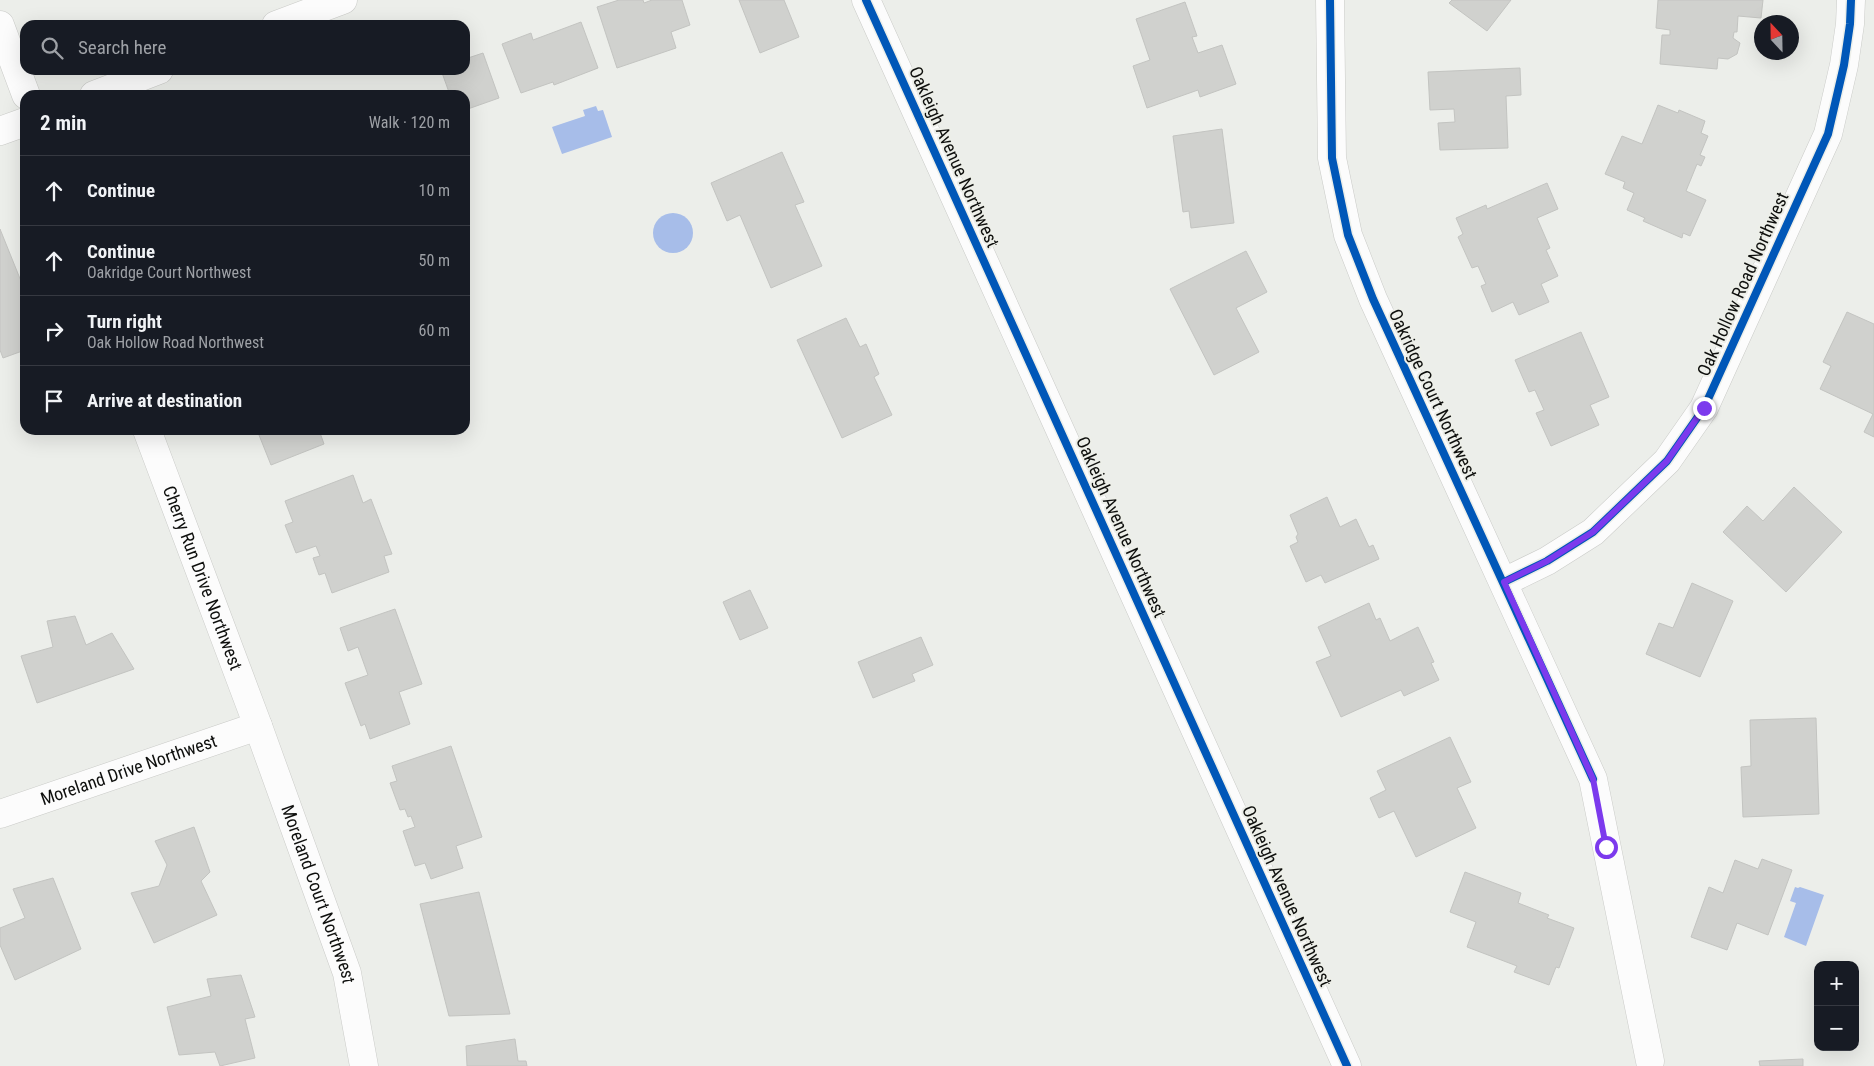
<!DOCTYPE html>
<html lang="en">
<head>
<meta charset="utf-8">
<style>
  :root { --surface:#171b24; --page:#20242c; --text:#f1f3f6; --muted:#9ea1a6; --line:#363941 }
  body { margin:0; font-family:"Roboto Condensed",sans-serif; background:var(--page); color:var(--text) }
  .controls { position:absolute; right:15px; bottom:15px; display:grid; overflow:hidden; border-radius:10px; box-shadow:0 5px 20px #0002 }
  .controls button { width:45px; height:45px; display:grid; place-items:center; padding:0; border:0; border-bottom:1px solid var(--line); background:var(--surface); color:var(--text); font:25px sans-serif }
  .compass { position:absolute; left:1754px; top:15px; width:45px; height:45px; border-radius:50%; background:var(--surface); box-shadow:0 5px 20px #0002; rotate:338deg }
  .stop { position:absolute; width:15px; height:15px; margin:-11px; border:4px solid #7c3aed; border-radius:50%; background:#fff }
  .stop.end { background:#7c3aed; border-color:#fff; box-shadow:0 1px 5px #0008 }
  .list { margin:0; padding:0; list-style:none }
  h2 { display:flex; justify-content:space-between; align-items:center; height:65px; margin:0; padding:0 20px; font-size:21px }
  h2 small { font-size:16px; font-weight:400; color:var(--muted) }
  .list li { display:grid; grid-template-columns:32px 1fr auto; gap:15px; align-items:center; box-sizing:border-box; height:70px; padding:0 20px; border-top:1px solid var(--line) }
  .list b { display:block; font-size:19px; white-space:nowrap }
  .list p { margin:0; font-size:16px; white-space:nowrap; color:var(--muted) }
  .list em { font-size:16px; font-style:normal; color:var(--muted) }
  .icon { flex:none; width:28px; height:28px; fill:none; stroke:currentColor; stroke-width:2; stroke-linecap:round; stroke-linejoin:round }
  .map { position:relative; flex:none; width:1874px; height:1066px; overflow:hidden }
  .search { position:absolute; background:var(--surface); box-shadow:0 5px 20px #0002; left:20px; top:20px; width:450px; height:55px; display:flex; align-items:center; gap:12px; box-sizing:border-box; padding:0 18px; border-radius:15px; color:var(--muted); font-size:19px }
  .panel { position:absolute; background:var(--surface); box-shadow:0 5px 20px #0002; left:20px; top:90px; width:450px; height:345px; border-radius:15px }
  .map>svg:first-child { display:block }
</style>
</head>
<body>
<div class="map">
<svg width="1874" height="1066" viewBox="0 0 1874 1066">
  <rect width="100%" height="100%" fill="#eceeea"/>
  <g fill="#a7bde9">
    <path d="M596 106 598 111 603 110 612 137 562 154 552 127 585 116 583 110Z"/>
    <circle cx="673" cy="233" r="20"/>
    <path d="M1795 887 1798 888 1800 887 1824 895 1806 946 1784 937 1796 903 1790 901Z"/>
  </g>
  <g fill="#d0d1ce" stroke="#c3c4c1">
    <path d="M619 0H643L644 3 652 0H682L690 25 671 32 676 48 617 68 597 7Z"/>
    <path d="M739 0H784L799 37 760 53Z"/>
    <path d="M1452 0H1511L1487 31 1449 3Z"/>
    <path d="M1658 0H1763L1761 18 1738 16 1737 32H1734L1733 38 1740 43 1737 54 1728 59 1718 58 1717 69 1660 64 1662 35H1670V30L1656 28Z"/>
    <path d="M1185 2 1197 36 1192 37 1198 53 1222 45 1236 84 1200 97 1198 90 1147 108 1133 66 1150 60 1136 19Z"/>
    <path d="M581 22 598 68 554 85 553 82 521 93 502 44 531 33 533 40Z"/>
    <path d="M483 53 499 98 465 110V95H450L441 70H465V59Z"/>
    <path d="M1520 68 1521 95 1506 96 1508 148 1440 150 1438 123 1455 122 1454 109 1430 110 1428 72Z"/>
    <path d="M1658 105 1678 113 1679 110 1705 121 1701 133 1708 136 1700 155 1705 157 1701 166 1697 164 1686 191 1706 200 1690 236 1683 233 1682 238 1643 221 1645 218 1627 210 1634 193 1623 188 1625 182 1605 174 1622 136 1642 144Z"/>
    <path d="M1222 129 1234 223 1191 228 1189 211 1183 212 1173 136Z"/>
    <path d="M782 152 804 202 795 205 822 266 771 288 740 215 727 221 711 183Z"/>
    <path d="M1547 183 1558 209 1537 218 1550 248 1546 250 1558 276 1541 284 1549 302 1519 315 1513 302 1492 312 1481 286 1486 284 1478 266 1472 268 1458 237 1463 234 1456 218 1486 205 1487 209Z"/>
    <path d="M0 229 25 291V330L21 332 25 340V350L3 358 0 350Z"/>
    <path d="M1246 251 1267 292 1236 308 1259 352 1214 375 1170 289Z"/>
    <path d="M1847 312 1874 324V437L1864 432 1873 414 1820 389 1831 366 1823 362Z"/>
    <path d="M846 318 860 347 866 344 879 374 874 377 892 415 842 438 797 340Z"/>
    <path d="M1581 332 1609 397 1590 405 1599 425 1551 446 1536 413 1544 410 1535 390 1529 392 1515 360Z"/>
    <path d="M257 430H319L324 444 271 465Z"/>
    <path d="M353 475 363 503 371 499 392 554 384 556 389 572 332 593 325 573 319 575 313 558 320 556 316 546 296 553 285 525 293 522 285 501Z"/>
    <path d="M1794 487 1842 532 1786 592 1723 532 1747 506 1763 521Z"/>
    <path d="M1327 497 1340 527 1356 519 1369 547 1373 545 1379 559 1325 583 1321 575 1306 582 1290 546 1298 542 1296 537 1298 534 1290 515Z"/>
    <path d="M1692 583 1733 601 1700 677 1646 654 1659 623 1673 628Z"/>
    <path d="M750 590 768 628 740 640 723 602Z"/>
    <path d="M1369 603 1376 620 1380 618 1390 641 1418 627 1434 662 1431 663 1439 680 1404 696 1401 690 1341 717 1316 662 1331 656 1318 627Z"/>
    <path d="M395 609 422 684 399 692 410 724 370 739 365 724 361 726 345 683 368 675 358 647 348 651 340 628Z"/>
    <path d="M75 616 86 645 112 633 134 669 37 703 21 656 53 647 47 621Z"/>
    <path d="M921 637 933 665 912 674 915 681 873 698 858 662Z"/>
    <path d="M1816 718 1819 814 1743 817 1741 767 1751 766 1750 720Z"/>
    <path d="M1450 737 1471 782 1457 788 1476 828 1416 857 1394 811 1379 818 1370 798 1386 790 1377 771Z"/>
    <path d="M451 746 482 837 456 846 463 868 431 879 425 863 415 866 403 831 415 827 411 816 408 817 405 809 400 810 390 783 397 781 392 766Z"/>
    <path d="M194 827 210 872 201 881 217 915 154 943 131 893 159 886 167 865 155 841Z"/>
    <path d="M1762 859 1792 870 1768 935 1737 923 1727 950 1691 937 1709 887 1723 893 1735 860 1758 869Z"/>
    <path d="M1465 872 1521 893 1518 903 1549 915 1547 918 1574 928 1559 968 1556 967 1549 985 1514 972 1517 966 1467 947 1476 922 1450 912Z"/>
    <path d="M53 878 81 949 15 980 0 945V928L25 918 13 889Z"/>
    <path d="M479 892 510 1014 449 1016 420 904Z"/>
    <path d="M241 975 255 1017 245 1019 255 1058 220 1066 215 1052 179 1055 167 1007 211 996 207 979Z"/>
    <path d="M515 1039 518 1061H526L527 1066H467L466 1046Z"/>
    <path d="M1803 1059V1066H1760L1759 1061Z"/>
  </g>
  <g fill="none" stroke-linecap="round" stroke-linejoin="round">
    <defs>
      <g id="minor">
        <path d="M866 0 1347 1066"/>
        <path d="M1330 0 1332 158 1348 235 1373 299 1593 779 1650 1061"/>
        <path d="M0 25 26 95"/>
        <path d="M276 25 343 0"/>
        <path d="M94 95 159 70"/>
        <path d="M0 131 25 122"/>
        <path id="s1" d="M147 430 258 726 347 973 364 1066"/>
        <path d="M1504 582 1547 561 1593 532 1667 461 1704 408 1828 134 1844 65 1850 24 1851 0"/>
        <path id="s2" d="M0 814 258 726"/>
      </g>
    </defs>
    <use href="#minor" stroke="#cacbc8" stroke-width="29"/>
    <use href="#minor" stroke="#fcfcfc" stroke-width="28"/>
    <defs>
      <g id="cycleway">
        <path d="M866 0 1347 1066"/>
        <path d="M1330 0 1332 158 1348 235 1373 299 1593 779"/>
        <path d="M1504 582 1547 561 1593 532 1667 461 1704 408 1828 134 1844 65 1850 24 1851 0"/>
      </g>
    </defs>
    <use href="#cycleway" stroke="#edefe9" stroke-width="11"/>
    <use href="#cycleway" stroke="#0057b8" stroke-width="8"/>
  </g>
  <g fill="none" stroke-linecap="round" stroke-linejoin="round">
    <path stroke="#7c3aed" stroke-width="6" d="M1606 847 1593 779 1504 582 1547 561 1593 532 1667 461 1704 408"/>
  </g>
  <g text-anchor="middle" stroke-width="4" stroke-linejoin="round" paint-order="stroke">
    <g font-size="18" fill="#0e0f0d" stroke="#edefe9">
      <text transform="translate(954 157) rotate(66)" y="6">Oakleigh Avenue Northwest</text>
      <text transform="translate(1743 284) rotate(-66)" y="6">Oak Hollow Road Northwest</text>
      <text transform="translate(1433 394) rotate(65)" y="6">Oakridge Court Northwest</text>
      <text transform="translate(1121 527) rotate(66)" y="6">Oakleigh Avenue Northwest</text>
      <text dy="6" stroke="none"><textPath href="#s1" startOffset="158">Cherry Run Drive Northwest</textPath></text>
      <text dy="6" stroke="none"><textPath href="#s2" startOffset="136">Moreland Drive Northwest</textPath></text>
      <text dy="6" stroke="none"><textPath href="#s1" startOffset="495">Moreland Court Northwest</textPath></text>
      <text transform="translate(1287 896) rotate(66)" y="6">Oakleigh Avenue Northwest</text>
    </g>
  </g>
</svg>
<div class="controls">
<button>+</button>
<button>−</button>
</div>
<svg class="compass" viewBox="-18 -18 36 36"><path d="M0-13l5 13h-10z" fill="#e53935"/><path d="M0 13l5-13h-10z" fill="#9ea1a6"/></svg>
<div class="stop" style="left:1606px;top:847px"></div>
<div class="stop end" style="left:1704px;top:408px"></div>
<div class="search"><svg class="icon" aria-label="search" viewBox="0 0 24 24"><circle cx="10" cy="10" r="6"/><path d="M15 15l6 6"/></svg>Search here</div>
<section class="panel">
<h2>2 min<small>Walk · 120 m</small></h2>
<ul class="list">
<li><svg class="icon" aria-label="ahead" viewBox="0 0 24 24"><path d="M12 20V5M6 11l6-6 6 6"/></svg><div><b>Continue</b></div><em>10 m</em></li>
<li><svg class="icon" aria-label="ahead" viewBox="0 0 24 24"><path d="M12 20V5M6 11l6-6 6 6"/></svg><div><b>Continue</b><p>Oakridge Court Northwest</p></div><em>50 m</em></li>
<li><svg class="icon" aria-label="right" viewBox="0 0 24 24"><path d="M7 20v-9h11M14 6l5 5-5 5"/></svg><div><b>Turn right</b><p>Oak Hollow Road Northwest</p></div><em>60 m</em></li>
<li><svg class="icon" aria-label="arrive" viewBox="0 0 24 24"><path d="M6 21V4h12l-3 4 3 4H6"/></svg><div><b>Arrive at destination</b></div></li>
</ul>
</section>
</div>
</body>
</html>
